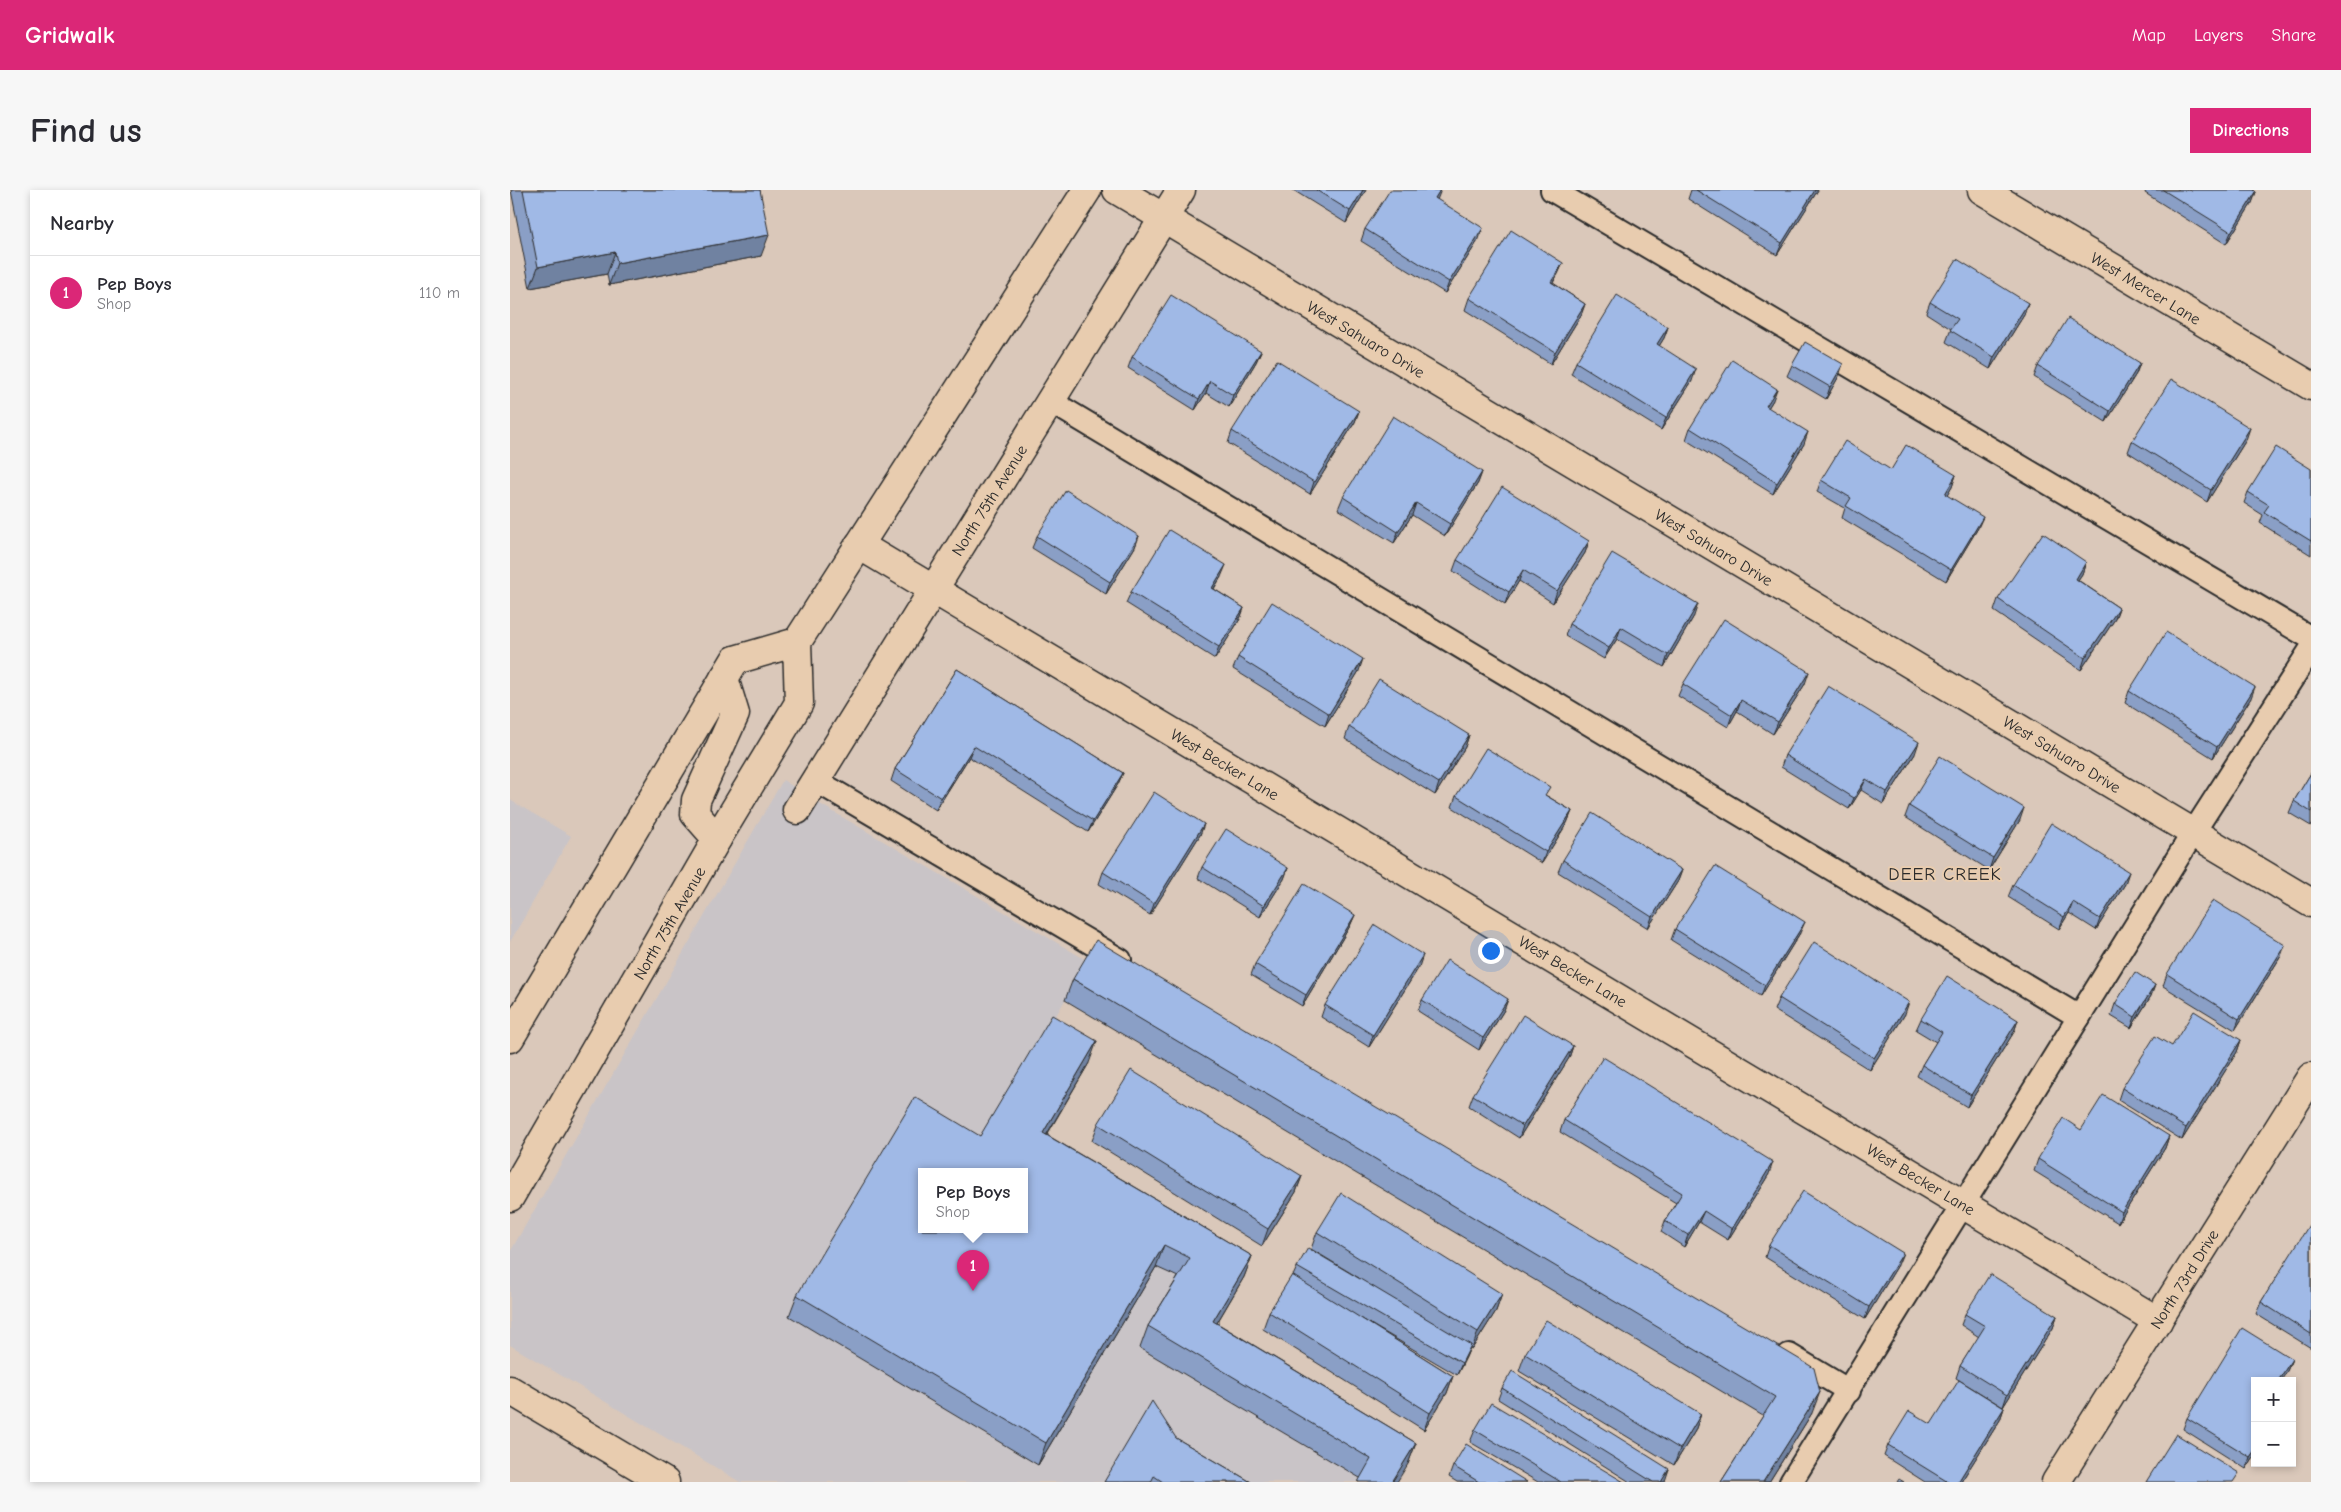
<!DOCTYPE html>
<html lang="en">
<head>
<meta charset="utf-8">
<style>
  :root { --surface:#fff; --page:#f7f7f7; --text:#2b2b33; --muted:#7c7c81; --line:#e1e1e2; --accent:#db2777 }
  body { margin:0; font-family:"Comic Neue",sans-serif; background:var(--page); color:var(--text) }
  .controls { position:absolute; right:15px; bottom:15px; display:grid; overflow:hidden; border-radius:0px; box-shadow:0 2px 8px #0003 }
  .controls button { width:45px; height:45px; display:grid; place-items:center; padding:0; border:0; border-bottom:1px solid var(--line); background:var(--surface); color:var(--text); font:25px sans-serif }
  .you { position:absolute; left:980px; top:760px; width:18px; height:18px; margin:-12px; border:4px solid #fff; border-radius:50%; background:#1a73e8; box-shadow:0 0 0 8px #1a73e833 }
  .badge { display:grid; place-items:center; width:32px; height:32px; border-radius:50%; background:var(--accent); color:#fff; font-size:16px; font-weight:700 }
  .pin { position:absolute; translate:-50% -41px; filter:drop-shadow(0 1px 2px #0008) }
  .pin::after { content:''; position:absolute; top:26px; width:18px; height:15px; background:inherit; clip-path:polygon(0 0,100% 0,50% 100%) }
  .popup { position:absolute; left:408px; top:978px; width:110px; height:65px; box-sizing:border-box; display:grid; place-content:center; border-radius:0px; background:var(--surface); filter:drop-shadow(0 1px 4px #0005); font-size:16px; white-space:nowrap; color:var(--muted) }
  .popup b { font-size:19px; color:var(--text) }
  .popup::after { content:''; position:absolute; left:50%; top:100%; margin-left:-10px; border:10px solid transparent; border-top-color:var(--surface) }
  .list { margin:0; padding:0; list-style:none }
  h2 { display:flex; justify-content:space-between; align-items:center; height:65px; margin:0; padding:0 20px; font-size:21px }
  h2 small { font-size:16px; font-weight:400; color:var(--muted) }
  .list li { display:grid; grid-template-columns:32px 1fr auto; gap:15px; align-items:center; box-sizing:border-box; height:75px; padding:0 20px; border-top:1px solid var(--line) }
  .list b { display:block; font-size:19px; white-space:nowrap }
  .list p { margin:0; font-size:16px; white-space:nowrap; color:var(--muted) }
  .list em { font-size:16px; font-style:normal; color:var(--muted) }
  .map { position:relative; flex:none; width:1801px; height:1292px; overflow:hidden; border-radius:0px }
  header { display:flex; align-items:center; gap:30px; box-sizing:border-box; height:70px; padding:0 25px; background:var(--accent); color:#fff }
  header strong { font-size:24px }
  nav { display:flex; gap:28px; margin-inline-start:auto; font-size:18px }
  .intro { display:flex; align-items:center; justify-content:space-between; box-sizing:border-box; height:120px; padding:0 30px }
  h1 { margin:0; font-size:35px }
  .button { padding:12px 22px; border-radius:0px; background:var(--accent); color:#fff; font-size:18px; font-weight:700 }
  main { display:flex; gap:30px; padding:0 30px }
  aside { flex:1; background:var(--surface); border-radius:0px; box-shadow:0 2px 8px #0003 }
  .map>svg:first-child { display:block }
</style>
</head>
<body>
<header>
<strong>Gridwalk</strong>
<nav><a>Map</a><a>Layers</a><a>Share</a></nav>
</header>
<div class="intro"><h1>Find us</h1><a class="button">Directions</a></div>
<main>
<aside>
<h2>Nearby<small></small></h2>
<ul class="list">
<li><span class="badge">1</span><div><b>Pep Boys</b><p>Shop</p></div><em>110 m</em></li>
</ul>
</aside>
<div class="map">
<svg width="1801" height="1292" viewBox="0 0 1801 1292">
  <rect width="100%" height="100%" fill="#dac8ba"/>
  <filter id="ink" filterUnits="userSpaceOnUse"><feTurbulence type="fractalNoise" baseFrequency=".02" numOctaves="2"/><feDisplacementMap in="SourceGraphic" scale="10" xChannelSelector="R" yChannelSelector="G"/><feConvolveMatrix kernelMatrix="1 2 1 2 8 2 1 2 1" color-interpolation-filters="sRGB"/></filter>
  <g filter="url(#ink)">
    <g fill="#c9c4c7">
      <path d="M273 590 310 614 578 771 463 967 412 982V1040H514V998L672 1089 630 1158 853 1290 852 1292H230L0 1155V1062Z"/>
      <path d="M0 610 61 646 0 752Z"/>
    </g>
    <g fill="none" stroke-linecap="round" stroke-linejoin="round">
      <defs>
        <g id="lane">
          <path d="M1042 0 1801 448"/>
          <path d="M540 211 1569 827"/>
          <path d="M305 590 610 770"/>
          <path d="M1279 1165 1339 1201"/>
          <path d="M1281 1292 1683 643 1801 459"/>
        </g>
        <g id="street">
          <path d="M607 0 1801 713"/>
          <path d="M1472 0 1801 196"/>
          <path d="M349 355 1648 1131"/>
          <path d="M287 620 671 0"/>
          <path d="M1546 1292 1801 887"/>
        </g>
        <g id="secondary">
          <path d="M207 649 185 624 186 610 225 524 214 488"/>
          <path d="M0 848 225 470 287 452"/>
          <path d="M0 1007 207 649 289 513 287 452 577 0"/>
          <path d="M0 1200 155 1292"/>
        </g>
      </defs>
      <use href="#lane" stroke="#2b2b2b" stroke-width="26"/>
      <use href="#street" stroke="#2b2b2b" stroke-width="31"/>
      <use href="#secondary" stroke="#2b2b2b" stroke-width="31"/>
      <use href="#lane" stroke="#e8ccaf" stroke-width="22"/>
      <use href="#street" stroke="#e8ccaf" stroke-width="28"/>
      <use href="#secondary" stroke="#e8ccaf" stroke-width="28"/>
    </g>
    <g fill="#8a9fc6" stroke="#2b2b2b">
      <path d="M1 0H250L251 66 99 95 97 84 20 98Z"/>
      <path d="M783 0H856L836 33Z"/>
      <path d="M1181 0H1308L1267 65 1178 9Z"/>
      <path d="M1636 0H1744L1746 2 1742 13 1716 54 1635 3Z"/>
      <path d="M927 9 969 49 935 103 851 51 855 39Z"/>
      <path d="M1053 73 1048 84 1043 93 1075 114 1071 125 1041 174 955 120 959 108Z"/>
      <path d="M1420 112 1518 113 1514 125 1480 179 1436 152 1441 139 1416 123Z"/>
      <path d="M1158 137 1154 148 1149 156 1182 191 1151 240 1061 184 1066 172Z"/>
      <path d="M751 161 746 172 719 217 696 203 685 220 618 178 622 167Z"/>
      <path d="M1630 173 1626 184 1596 232 1524 187 1528 176Z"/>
      <path d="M1282 175 1329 186 1316 209 1277 186Z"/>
      <path d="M1263 210 1258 218 1294 254 1263 304 1176 250 1180 238Z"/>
      <path d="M849 221 845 232 800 304 718 253 722 241Z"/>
      <path d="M1736 250 1697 312 1618 262 1622 251Z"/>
      <path d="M1801 279V365L1750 333 1753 325 1734 313 1738 302Z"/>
      <path d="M1381 280 1446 285 1442 297 1437 305 1468 338 1436 391 1332 328 1335 318 1307 302 1311 290Z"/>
      <path d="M972 282 968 293 935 346 902 325 884 353 828 319 833 307Z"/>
      <path d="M527 346H629L625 357 596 404 522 358Z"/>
      <path d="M1079 351 1075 363 1043 413 1009 391 995 414 943 381 947 370Z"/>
      <path d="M1576 372 1572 384 1568 390 1609 418 1605 429 1571 480 1484 421 1488 409Z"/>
      <path d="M711 387 704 399 734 418 730 429 705 469 616 413 621 402Z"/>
      <path d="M1184 426 1154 477 1107 449 1094 469 1055 446 1059 434Z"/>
      <path d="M728 467 849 481 815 536 723 479Z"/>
      <path d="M447 479 613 583 608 594 578 642 459 567 426 620 381 591 385 579Z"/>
      <path d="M1173 494H1295L1263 544 1227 521 1218 537 1168 506Z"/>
      <path d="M1619 501 1741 508 1703 568 1615 513Z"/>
      <path d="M839 537 959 545 955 557 925 605 835 549Z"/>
      <path d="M1405 564 1373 614 1351 600 1339 619 1271 577 1275 565Z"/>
      <path d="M1801 583V636L1779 623 1784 611Z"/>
      <path d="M946 606H1037L1062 621 1057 633 1032 673 942 617Z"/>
      <path d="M1399 616 1510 630 1479 680 1395 627Z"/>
      <path d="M694 634 690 645 640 725 589 694 593 682Z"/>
      <path d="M1053 670 1172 680 1168 691 1138 738 1048 682Z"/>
      <path d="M692 677 778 678 774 689 750 727 688 688Z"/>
      <path d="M1615 694 1586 740 1559 723 1549 739 1498 707 1503 695Z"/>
      <path d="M845 725 840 736 792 816 741 785 745 774Z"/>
      <path d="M1165 739 1290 743 1251 806 1161 750Z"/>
      <path d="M1771 766 1725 840 1653 796 1657 784Z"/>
      <path d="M909 777 859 857 811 827 815 815Z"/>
      <path d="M563 789 1302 1223 1259 1292H1211L1253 1226 555 810Z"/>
      <path d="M1645 795 1641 806 1621 838 1601 826 1605 814Z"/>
      <path d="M1269 808 1395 824 1360 880 1264 820Z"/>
      <path d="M998 809 994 820 969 860 908 821 912 810Z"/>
      <path d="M1411 829 1508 830 1504 842 1457 917 1407 886 1412 875 1426 852 1406 840Z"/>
      <path d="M1731 850 1727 862 1672 950 1608 910 1612 898 1662 856Z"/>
      <path d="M1063 856 1059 868 1009 948 959 916 963 905Z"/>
      <path d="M579 873 537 945 742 1066 734 1087 707 1133 906 1253 898 1274 850 1288 630 1158 638 1136 668 1087 646 1077 528 1275 279 1126 287 1105 470 946Z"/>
      <path d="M1054 930 1259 984 1218 1050 1189 1032 1174 1057 1151 1042 1155 1031 1166 1013 1050 942Z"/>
      <path d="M588 934 792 986 786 1002 752 1056 582 951Z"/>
      <path d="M1571 940 1659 946 1655 958 1608 1033 1524 981 1528 969Z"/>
      <path d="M1801 1036V1158L1746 1124 1751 1112Z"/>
      <path d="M807 1042 992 1104 986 1121 962 1159 960 1158 956 1167 947 1185 852 1129 943 1186 937 1203 914 1240 753 1139 759 1122 783 1086 787 1077 849 1088 801 1059Z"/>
      <path d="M1259 1055 1388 1075 1355 1129 1255 1067Z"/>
      <path d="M1455 1124 1547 1126 1543 1138 1493 1217 1446 1188 1450 1176 1469 1147 1451 1135Z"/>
      <path d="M1015 1164 1191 1224 1185 1241 1164 1275 1009 1181Z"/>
      <path d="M1782 1169 1777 1181 1745 1191V1265L1736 1279 1673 1239 1677 1228Z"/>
      <path d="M992 1198 1155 1291 1154 1292H1120L988 1209Z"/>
      <path d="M1494 1218 1490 1230 1451 1292H1415L1374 1266 1378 1255 1421 1234Z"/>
      <path d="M965 1240 1114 1292H1028L960 1252Z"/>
      <path d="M666 1248 741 1292H594Z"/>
      <path d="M943 1276 1017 1292H947L939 1287Z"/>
    </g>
    <g fill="#7082a1" stroke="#2b2b2b">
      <path d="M853 0H856L836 33 840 21Z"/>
      <path d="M930 0H931L927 10 925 8Z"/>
      <path d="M1305 0H1308L1267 65 1272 53Z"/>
      <path d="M1746 2 1742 13 1716 54 1721 42Z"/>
      <path d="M973 38 969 49 935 103 939 92Z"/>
      <path d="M259 45 251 66 99 95 107 73Z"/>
      <path d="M105 62 97 84 20 98 28 77Z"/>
      <path d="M1053 73 1048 84 1036 103 1041 92Z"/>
      <path d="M1518 113 1514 125 1480 179 1484 167Z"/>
      <path d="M1075 114 1071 125 1041 174 1045 162Z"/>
      <path d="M1158 137 1154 148 1143 166 1147 154Z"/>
      <path d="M751 161 746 172 719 217 723 205Z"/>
      <path d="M1630 173 1626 184 1596 232 1600 221Z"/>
      <path d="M1333 174 1329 186 1316 209 1320 197Z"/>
      <path d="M1186 179 1182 191 1151 240 1156 228Z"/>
      <path d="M700 191 696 203 685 220 689 209Z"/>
      <path d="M1267 199 1263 210 1252 228 1256 216Z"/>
      <path d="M849 221 845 232 800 304 804 292Z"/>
      <path d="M1740 238 1736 250 1697 312 1701 300Z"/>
      <path d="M1298 242 1294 254 1263 304 1267 293Z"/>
      <path d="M972 282 968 293 935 346 940 334Z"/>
      <path d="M1446 285 1442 297 1431 316 1435 304Z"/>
      <path d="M906 313 902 325 884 353 888 342Z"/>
      <path d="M1473 327 1468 338 1436 391 1441 380Z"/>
      <path d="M629 346 625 357 596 404 600 392Z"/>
      <path d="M1079 351 1075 363 1043 413 1047 401Z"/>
      <path d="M1576 372 1572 384 1561 400 1566 389Z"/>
      <path d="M716 375 711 387 697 409 702 398Z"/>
      <path d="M1013 380 1009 391 995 414 999 402Z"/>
      <path d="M1188 414 1184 426 1154 477 1158 465Z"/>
      <path d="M734 418 730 429 705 469 709 457Z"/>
      <path d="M1609 418 1605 429 1571 480 1575 468Z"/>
      <path d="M1111 437 1107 449 1094 469 1099 458Z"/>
      <path d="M853 469 849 481 815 536 819 524Z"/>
      <path d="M1299 482 1295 494 1263 544 1268 532Z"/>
      <path d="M1745 497 1741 508 1703 568 1707 557Z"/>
      <path d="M1231 510 1227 521 1218 537 1222 525Z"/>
      <path d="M959 545 955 557 925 605 929 593Z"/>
      <path d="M1409 552 1405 564 1373 614 1377 602Z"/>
      <path d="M464 556 459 567 426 620 431 608Z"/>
      <path d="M613 583 608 594 578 642 583 631Z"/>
      <path d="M1356 589 1351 600 1339 619 1344 608Z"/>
      <path d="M1514 618 1510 630 1479 680 1483 668Z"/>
      <path d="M1062 621 1057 633 1032 673 1036 662Z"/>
      <path d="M694 634 690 645 640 725 644 714Z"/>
      <path d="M778 678 774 689 750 727 754 716Z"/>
      <path d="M1172 680 1168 691 1138 738 1142 727Z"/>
      <path d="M1619 682 1615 694 1586 740 1590 729Z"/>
      <path d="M1563 712 1559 723 1549 739 1554 727Z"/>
      <path d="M845 725 840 736 792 816 796 805Z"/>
      <path d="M1295 732 1290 743 1251 806 1255 795Z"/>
      <path d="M1775 755 1771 766 1725 840 1729 829Z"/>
      <path d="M913 765 909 777 859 857 863 845Z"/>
      <path d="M1645 795 1641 806 1621 838 1625 827Z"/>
      <path d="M998 809 994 820 969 860 973 848Z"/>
      <path d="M1399 812 1395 824 1360 880 1364 868Z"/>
      <path d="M1508 830 1504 842 1457 917 1461 905Z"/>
      <path d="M1731 850 1727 862 1672 950 1676 938Z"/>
      <path d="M587 851 579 873 525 964 533 943Z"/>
      <path d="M1063 856 1059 868 1009 948 1013 936Z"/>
      <path d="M1659 946 1655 958 1608 1033 1612 1022Z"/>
      <path d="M1263 972 1259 984 1218 1050 1222 1039Z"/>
      <path d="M792 986 786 1002 752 1056 758 1039Z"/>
      <path d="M1194 1021 1189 1032 1174 1057 1178 1045Z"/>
      <path d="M654 1055 646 1077 528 1275 536 1253Z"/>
      <path d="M1393 1063 1388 1075 1355 1129 1359 1117Z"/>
      <path d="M742 1066 734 1087 695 1153 703 1131Z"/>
      <path d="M992 1104 986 1121 962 1159 968 1142Z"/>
      <path d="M1547 1126 1543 1138 1493 1217 1497 1205Z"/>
      <path d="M961 1155 956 1167 947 1185 952 1173Z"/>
      <path d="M1782 1169 1777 1181 1771 1191H1768Z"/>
      <path d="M943 1186 937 1203 914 1240 920 1223Z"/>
      <path d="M1310 1202 1302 1223 1259 1292H1253Z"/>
      <path d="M1494 1218 1490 1230 1451 1292H1448Z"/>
      <path d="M1191 1224 1185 1241 1164 1275 1170 1259Z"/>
      <path d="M906 1253 898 1274 887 1292H882Z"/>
      <path d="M1745 1260V1265L1736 1279 1740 1267Z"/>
      <path d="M1159 1279 1155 1291 1154 1292H1151Z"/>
    </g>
    <g fill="#a0b9e6" stroke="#2b2b2b" fill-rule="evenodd">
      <path d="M13 0H250L259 45 107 73 105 62 28 77Z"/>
      <path d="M806 0H853L840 21Z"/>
      <path d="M880 0H930L925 8 973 38 939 92 855 39Z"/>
      <path d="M1186 0H1305L1272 53Z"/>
      <path d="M1653 0H1744L1746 2 1721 42Z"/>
      <path d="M1001 40 1053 73 1041 92 1075 114 1045 162 959 108Z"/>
      <path d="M1447 69 1518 113 1484 167 1440 140 1448 129 1420 112Z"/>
      <path d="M661 105 751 161 723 205 700 191 689 209 622 167Z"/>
      <path d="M1107 105 1158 137 1147 154 1186 179 1156 228 1066 172Z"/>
      <path d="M1558 128 1630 173 1600 221 1528 176Z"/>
      <path d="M1295 152 1333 174 1320 197 1282 175Z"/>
      <path d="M767 170 849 221 804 292 722 241Z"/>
      <path d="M1222 170 1267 199 1256 216 1298 242 1267 293 1180 238Z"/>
      <path d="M1661 189 1740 238 1701 300 1622 251Z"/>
      <path d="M883 226 972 282 940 334 906 313 888 342 833 307Z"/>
      <path d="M1335 251 1381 280 1396 255 1446 285 1435 304 1473 327 1441 380 1336 316 1341 308 1311 290Z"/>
      <path d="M1766 257 1801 279V351L1754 322 1759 315 1738 302Z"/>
      <path d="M992 297 1079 351 1047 401 1013 380 999 402 947 370Z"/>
      <path d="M556 300 629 346 600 392 527 346Z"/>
      <path d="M659 340 716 375 702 398 734 418 709 457 621 402Z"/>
      <path d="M1533 343 1576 372 1566 389 1609 418 1575 468 1488 409Z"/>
      <path d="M1102 363 1188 414 1158 465 1111 437 1099 458 1059 434Z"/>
      <path d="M762 412 853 469 819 524 728 467Z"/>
      <path d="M1214 429 1299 482 1268 532 1231 510 1222 525 1173 494Z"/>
      <path d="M1656 442 1745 497 1707 557 1619 501Z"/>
      <path d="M447 479 613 583 583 631 464 556 431 608 385 579Z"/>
      <path d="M869 489 959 545 929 593 839 537Z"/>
      <path d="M1318 496 1409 552 1377 602 1356 589 1344 608 1275 565Z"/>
      <path d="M976 558 1040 597 1035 605 1062 621 1036 662 946 606Z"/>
      <path d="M1430 566 1514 618 1483 668 1399 616Z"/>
      <path d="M1801 583V622L1784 611Z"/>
      <path d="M644 602 694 634 644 714 593 682Z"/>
      <path d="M1082 623 1172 680 1142 727 1053 670Z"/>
      <path d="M1541 633 1619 682 1590 729 1563 712 1554 727 1503 695Z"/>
      <path d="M716 639 778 678 754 716 692 677Z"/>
      <path d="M1205 676 1295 732 1255 795 1165 739Z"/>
      <path d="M794 694 845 725 796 805 745 774Z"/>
      <path d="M1703 710 1775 755 1729 829 1657 784Z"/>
      <path d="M865 735 913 765 863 845 815 815Z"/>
      <path d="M586 750 1304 1178 1310 1202 1253 1292H1211L1265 1207 563 789Z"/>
      <path d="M1304 752 1399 812 1364 868 1269 808Z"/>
      <path d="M937 770 998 809 973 848 912 810Z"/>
      <path d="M1625 782 1645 795 1625 827 1605 814Z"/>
      <path d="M1437 786 1508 830 1461 905 1412 875 1432 842 1411 829Z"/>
      <path d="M1684 821 1731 850 1676 938 1612 898 1645 846 1662 856Z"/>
      <path d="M542 825 587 851 533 943 742 1066 703 1131 906 1253 882 1292H848L861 1269 638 1136 680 1068 654 1055 536 1253 287 1105 405 907 470 946ZM412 982H514V1040H412Z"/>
      <path d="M1013 825 1063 856 1013 936 963 905Z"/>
      <path d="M1093 867 1263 972 1222 1039 1194 1021 1178 1045 1155 1031 1172 1003 1054 930Z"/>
      <path d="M621 880 792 986 758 1039 588 934Z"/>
      <path d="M1593 905 1659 946 1612 1022 1528 969 1553 928 1571 940Z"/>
      <path d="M1293 1001 1393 1063 1359 1117 1259 1055Z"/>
      <path d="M831 1003 992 1104 968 1142 807 1042Z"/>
      <path d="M1799 1035 1801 1036V1144L1751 1112Z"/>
      <path d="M798 1058 961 1155 952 1173 787 1077Z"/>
      <path d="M1480 1084 1547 1126 1497 1205 1450 1176 1475 1136 1455 1124Z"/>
      <path d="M782 1085 943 1186 920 1223 759 1122Z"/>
      <path d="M1036 1130 1191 1224 1170 1259 1015 1164Z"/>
      <path d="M1732 1138 1782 1169 1768 1191H1745V1260L1740 1267 1677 1228Z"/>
      <path d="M1002 1181 1159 1279 1151 1292H1143L992 1198Z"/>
      <path d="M1449 1190 1494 1218 1448 1292H1438L1378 1255 1399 1221 1421 1234Z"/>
      <path d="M642 1211 666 1248 741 1292H653L644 1286 641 1292H594Z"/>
      <path d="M981 1213 1114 1292H1051L965 1240Z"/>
      <path d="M1666 1244 1729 1283 1723 1292H1636Z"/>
      <path d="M956 1254 1017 1292H969L943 1276Z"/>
      <path d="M1389 1289 1394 1292H1387Z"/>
    </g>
  </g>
  <g text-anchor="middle" stroke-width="4" stroke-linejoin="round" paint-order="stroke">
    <g font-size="16" fill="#2b2b2b" stroke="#e8ccaf">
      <text transform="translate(1636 98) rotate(31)" y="6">West Mercer Lane</text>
      <text transform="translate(856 149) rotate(31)" y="6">West Sahuaro Drive</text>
      <text transform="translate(479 310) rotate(-58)" y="6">North 75th Avenue</text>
      <text transform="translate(1204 357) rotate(31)" y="6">West Sahuaro Drive</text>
      <text transform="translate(1552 564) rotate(31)" y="6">West Sahuaro Drive</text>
      <text transform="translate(715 574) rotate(31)" y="6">West Becker Lane</text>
      <text transform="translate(159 733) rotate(-60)" y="6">North 75th Avenue</text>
      <text transform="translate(1063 781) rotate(31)" y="6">West Becker Lane</text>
      <text transform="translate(1411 989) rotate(31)" y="6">West Becker Lane</text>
      <text transform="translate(1674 1089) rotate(-58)" y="6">North 73rd Drive</text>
    </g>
    <g font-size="18" letter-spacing="1" fill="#2b2b2b" stroke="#e8ccaf">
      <text x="1435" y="690">DEER CREEK</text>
    </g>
  </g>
</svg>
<div class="controls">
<button>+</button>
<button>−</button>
</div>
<div class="you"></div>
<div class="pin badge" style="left:463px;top:1101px">1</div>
<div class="popup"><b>Pep Boys</b>Shop</div>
</div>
</main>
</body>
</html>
